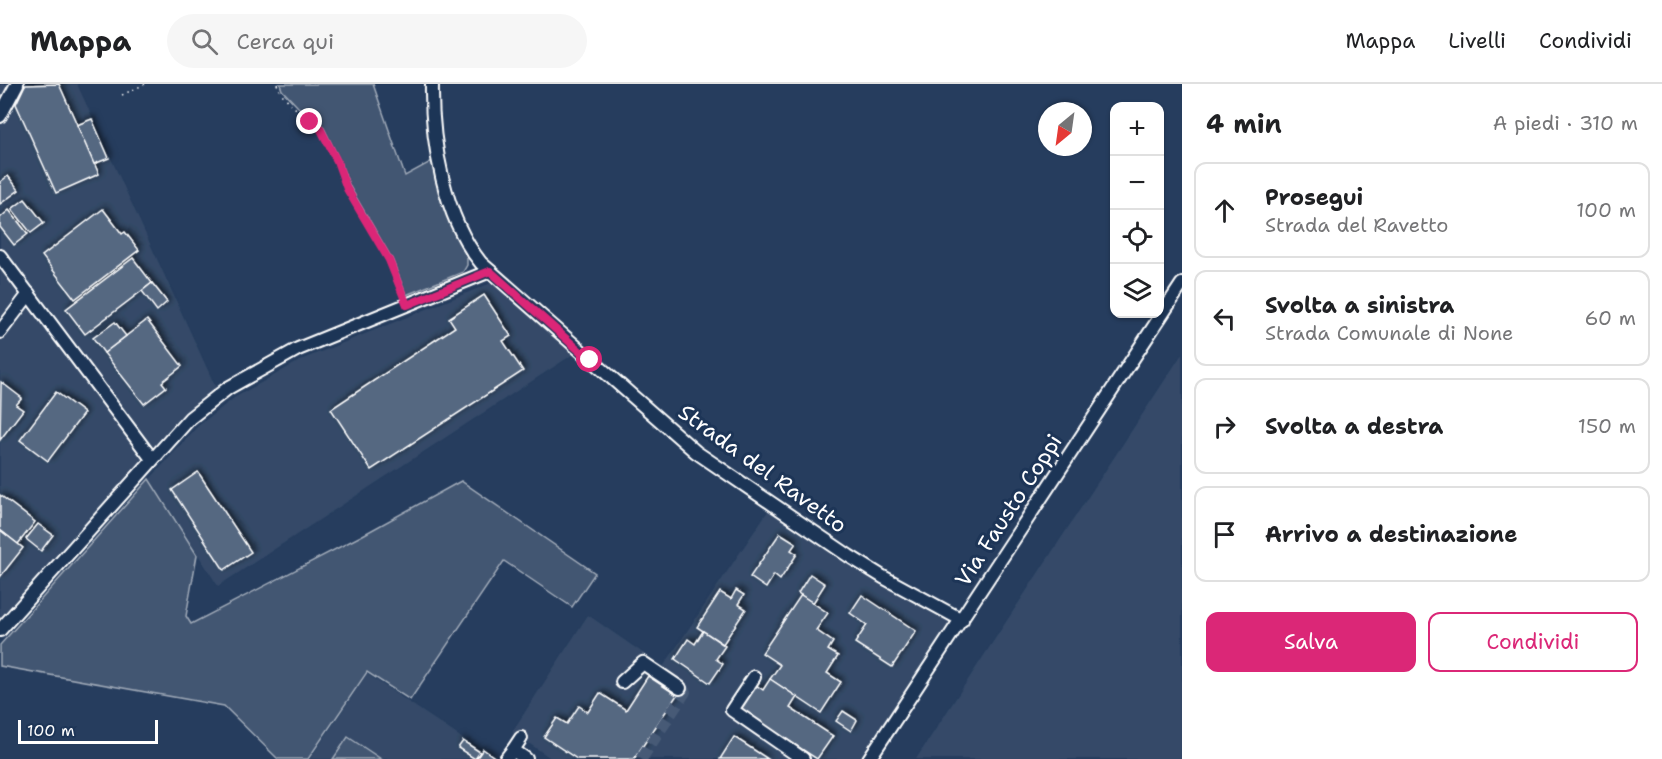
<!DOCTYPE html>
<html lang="it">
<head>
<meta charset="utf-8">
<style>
  :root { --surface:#fff; --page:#f6f6f6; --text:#202124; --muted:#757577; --line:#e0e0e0; --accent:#db2777 }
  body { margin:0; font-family:"Shantell Sans",sans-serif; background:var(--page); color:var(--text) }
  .controls { position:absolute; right:18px; top:18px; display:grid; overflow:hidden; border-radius:12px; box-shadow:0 2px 4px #0004 }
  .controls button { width:54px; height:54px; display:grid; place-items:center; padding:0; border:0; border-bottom:2px solid var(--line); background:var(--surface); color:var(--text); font:30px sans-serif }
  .compass { position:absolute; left:1038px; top:18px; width:54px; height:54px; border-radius:50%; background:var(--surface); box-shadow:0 2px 4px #0004; rotate:209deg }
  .scale { position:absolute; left:18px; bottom:15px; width:140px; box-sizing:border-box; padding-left:6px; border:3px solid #fff; border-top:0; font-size:16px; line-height:21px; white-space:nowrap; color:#fff; -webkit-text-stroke:4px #1d3557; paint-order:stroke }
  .stop { position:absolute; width:18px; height:18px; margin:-14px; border:4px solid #db2777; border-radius:50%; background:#fff }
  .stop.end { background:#db2777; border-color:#fff; box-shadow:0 2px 6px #0008 }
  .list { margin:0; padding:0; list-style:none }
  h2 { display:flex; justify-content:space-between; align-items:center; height:78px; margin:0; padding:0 24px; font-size:26px }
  h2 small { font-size:20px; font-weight:400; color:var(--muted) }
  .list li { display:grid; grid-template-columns:39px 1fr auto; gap:18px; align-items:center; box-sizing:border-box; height:96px; margin:0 12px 12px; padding:0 12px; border:2px solid var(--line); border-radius:12px }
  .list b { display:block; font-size:22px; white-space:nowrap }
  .list p { margin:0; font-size:20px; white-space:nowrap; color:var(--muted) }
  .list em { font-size:20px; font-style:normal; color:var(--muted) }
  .actions { display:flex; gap:12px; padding:18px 24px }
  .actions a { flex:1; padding:14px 0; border:2px solid var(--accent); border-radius:12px; text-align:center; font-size:21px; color:var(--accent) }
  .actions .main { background:var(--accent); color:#fff }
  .icon { flex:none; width:33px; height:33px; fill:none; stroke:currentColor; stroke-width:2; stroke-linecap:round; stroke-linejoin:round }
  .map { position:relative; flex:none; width:1182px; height:675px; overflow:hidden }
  header { display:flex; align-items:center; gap:36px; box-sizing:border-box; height:84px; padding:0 30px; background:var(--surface); border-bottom:2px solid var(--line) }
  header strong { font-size:28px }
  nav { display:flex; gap:33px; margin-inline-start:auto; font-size:21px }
  .search { width:420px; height:54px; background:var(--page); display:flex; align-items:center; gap:15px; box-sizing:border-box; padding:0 21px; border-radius:33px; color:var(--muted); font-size:22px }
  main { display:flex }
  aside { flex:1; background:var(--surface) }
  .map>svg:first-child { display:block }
</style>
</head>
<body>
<header>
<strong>Mappa</strong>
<div class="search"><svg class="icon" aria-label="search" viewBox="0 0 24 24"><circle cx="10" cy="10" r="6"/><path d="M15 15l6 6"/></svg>Cerca qui</div>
<nav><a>Mappa</a><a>Livelli</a><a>Condividi</a></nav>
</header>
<main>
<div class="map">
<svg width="1182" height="675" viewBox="0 0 1182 675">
  <defs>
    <filter id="shadow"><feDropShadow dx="2.5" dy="-2.5" stdDeviation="3" flood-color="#0009"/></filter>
  </defs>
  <rect width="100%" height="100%" fill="#263d5e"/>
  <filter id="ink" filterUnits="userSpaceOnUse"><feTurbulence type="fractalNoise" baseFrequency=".0167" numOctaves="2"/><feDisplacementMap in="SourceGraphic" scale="12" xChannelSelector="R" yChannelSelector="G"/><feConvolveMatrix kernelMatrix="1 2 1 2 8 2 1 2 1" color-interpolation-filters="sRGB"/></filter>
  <g filter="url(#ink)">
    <g fill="#344a68">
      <path d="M0 0H77L216 304 185 328 0 535Z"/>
      <path d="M494 198 575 269 218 502 150 395 198 342 234 314 303 275Z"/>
      <path d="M1182 270V675H916Z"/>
      <path d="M770 424 952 536 859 675H552L512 648 588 531 663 583Z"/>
      <path d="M367 590 481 667 483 665 498 675H381L348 653 333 675H310Z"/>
    </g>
    <g fill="#425672" stroke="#a0aab8" stroke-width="1.5">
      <path d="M280 0H373L405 92 434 76 446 121 467 173V181L463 188 406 211 392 175 350 103 339 76 323 42 298 23 282 6Z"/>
      <path d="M149 395 197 471 186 532 191 540 361 452 461 397 595 489 572 523 504 477 410 616 367 588 308 675H278L224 622 0 582V561Z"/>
      <path d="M348 653 381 675H333Z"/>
    </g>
    <g fill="#556781" stroke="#fff" stroke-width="1.5" filter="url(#shadow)">
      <path d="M59 0 99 90 56 109 16 20 25 1Z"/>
      <path d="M92 35 109 74 94 80 77 41Z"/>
      <path d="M8 92 19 106 0 120V98Z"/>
      <path d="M25 115 44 139 31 149 12 125Z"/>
      <path d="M103 125 122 150 125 148 139 166 75 215 42 172Z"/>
      <path d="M9 126 28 150 14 161 0 143V134Z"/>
      <path d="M133 174 152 199 85 250 66 225Z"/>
      <path d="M152 199 167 218 157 227 142 207Z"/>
      <path d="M484 211 511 252 503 257 523 287 371 386 331 325 455 243 449 234Z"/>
      <path d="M147 236 182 282 162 298 166 303 144 320 104 269Z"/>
      <path d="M115 238 126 252 104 269 93 254Z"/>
      <path d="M1 298 22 314 16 321 23 326 0 356Z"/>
      <path d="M56 308 84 329 48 377 20 356Z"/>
      <path d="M198 388 251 468 224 486 172 406Z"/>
      <path d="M0 411 35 438 18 460 0 446Z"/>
      <path d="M38 440 53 451 41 467 26 455Z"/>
      <path d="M0 446 23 464 0 493Z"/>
      <path d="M780 449 796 459 791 466 797 470 780 496 774 491 766 504 750 493Z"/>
      <path d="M810 490 825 500 813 519 798 509Z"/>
      <path d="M736 506 744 511 738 520 746 525 723 560 697 543 720 508 731 515Z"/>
      <path d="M801 511 828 529 816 546 833 558 828 566 838 572 827 589 841 598 821 629 770 595 780 581 762 569Z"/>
      <path d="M862 511 916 547 892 583 855 559 867 541 850 529Z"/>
      <path d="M703 547 725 562 716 575 723 580 710 599 675 575 688 555 695 560Z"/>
      <path d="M648 592 677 611 634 675H577L544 653 557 634 567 640 579 622 588 628 600 609 626 626Z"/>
      <path d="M770 595 797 613 790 624 833 652 817 675 740 625 756 601 763 606Z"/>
      <path d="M843 627 857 636 851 647 836 637Z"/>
      <path d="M734 653 768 675H720Z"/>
      <path d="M463 657 480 668 475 675 458 664Z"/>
      <path d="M483 665 497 675H476Z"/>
    </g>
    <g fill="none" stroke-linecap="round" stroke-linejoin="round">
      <path stroke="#475a76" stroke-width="12" stroke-dasharray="12 6" stroke-linecap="butt" d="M641 675 685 608 680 604"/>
      <defs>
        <g id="minor">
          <path d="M432 0C431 57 444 134 481 179L696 368 849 472 883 493 962 536"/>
          <path d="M0 32 17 0"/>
          <path d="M0 172 152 375"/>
          <path d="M0 248 29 210"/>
          <path d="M0 546 190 334 228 304 298 265 490 187"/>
          <path d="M754 593 732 626 803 675"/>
          <path d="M622 598 643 579 680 604"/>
          <path d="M513 666 521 654"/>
          <path d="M506 675 513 666 526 675"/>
          <path d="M869 675 1182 200"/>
        </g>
      </defs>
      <use href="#minor" stroke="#fff" stroke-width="16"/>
      <g stroke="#fff" stroke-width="1.5" stroke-dasharray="1.5 4.5" stroke-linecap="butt">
        <path d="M277 0 280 8 296 25 320 44 337 77 347 105 389 176 403 211"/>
        <path d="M122 11 145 0"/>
      </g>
      <use href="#minor" stroke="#1d3557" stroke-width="12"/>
    </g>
  </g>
  <g fill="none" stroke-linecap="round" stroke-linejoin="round" filter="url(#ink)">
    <path stroke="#db2777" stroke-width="8" d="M310 38 320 44 337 77 347 105 389 176 407 221 490 187 590 276"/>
  </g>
  <g text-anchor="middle" stroke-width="6" stroke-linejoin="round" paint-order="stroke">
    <g font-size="22" fill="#fff" stroke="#1d3557">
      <text transform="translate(763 384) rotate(36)" y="8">Strada del Ravetto</text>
      <text transform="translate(1008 426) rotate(-57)" y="8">Via Fausto Coppi</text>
    </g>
  </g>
</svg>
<div class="controls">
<button>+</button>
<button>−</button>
<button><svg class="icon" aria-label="locate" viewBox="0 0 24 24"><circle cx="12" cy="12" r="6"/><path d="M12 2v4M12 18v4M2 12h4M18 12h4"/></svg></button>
<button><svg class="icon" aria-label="layers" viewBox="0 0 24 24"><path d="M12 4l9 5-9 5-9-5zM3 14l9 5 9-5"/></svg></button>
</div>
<svg class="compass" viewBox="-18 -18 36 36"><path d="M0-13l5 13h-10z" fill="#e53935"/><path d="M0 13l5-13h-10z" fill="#757577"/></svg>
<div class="scale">100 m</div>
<div class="stop" style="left:590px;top:276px"></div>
<div class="stop end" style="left:310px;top:38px"></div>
</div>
<aside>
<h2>4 min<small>A piedi · 310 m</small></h2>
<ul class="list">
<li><svg class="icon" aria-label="ahead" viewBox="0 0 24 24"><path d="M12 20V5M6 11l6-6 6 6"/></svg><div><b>Prosegui</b><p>Strada del Ravetto</p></div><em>100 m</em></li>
<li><svg class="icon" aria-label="left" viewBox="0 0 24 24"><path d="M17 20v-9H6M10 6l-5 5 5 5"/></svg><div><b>Svolta a sinistra</b><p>Strada Comunale di None</p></div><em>60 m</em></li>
<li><svg class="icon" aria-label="right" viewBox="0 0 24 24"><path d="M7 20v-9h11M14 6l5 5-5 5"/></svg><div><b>Svolta a destra</b></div><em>150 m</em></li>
<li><svg class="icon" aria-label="arrive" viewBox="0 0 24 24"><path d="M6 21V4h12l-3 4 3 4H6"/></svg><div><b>Arrivo a destinazione</b></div></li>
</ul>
<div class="actions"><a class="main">Salva</a><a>Condividi</a></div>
</aside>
</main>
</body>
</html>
